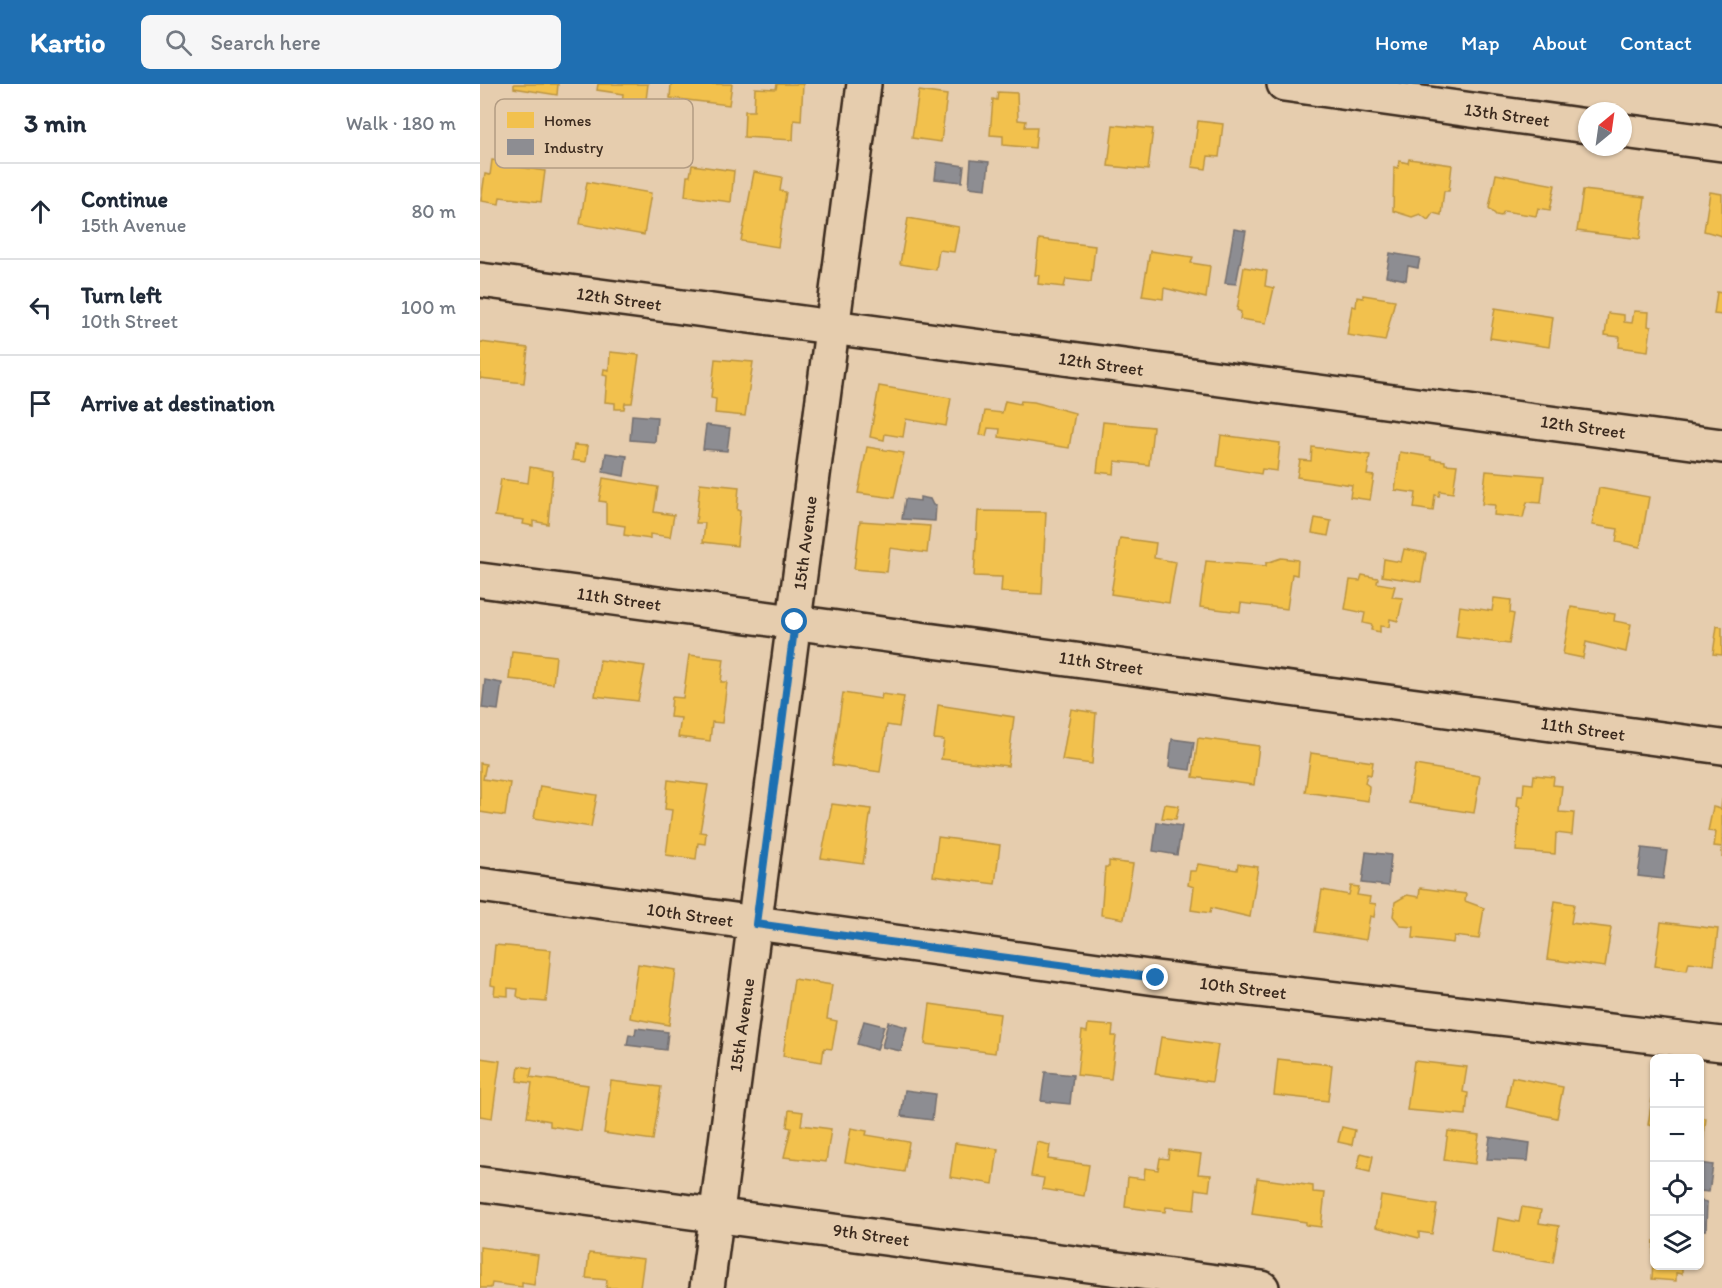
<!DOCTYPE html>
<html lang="en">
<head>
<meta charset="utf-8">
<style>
  :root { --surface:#fff; --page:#f6f6f7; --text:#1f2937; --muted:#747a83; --line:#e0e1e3; --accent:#1f6fb2 }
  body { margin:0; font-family:Itim,sans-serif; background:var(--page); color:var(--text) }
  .controls { position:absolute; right:18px; bottom:18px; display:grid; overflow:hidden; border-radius:9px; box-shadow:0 2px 4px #0004 }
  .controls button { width:54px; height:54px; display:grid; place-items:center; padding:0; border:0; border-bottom:2px solid var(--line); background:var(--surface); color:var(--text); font:30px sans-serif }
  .compass { position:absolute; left:1098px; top:18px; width:54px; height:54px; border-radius:50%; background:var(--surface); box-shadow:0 2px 4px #0004; rotate:29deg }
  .stop { position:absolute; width:18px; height:18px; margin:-14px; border:4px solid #1f6fb2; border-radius:50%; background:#fff }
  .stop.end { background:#1f6fb2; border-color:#fff; box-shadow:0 2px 6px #0008 }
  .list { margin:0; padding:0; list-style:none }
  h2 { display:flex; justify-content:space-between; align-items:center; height:78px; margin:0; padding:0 24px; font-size:26px }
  h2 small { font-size:20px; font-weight:400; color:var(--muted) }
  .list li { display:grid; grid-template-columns:39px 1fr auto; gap:18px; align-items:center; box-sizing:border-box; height:96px; padding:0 24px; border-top:2px solid var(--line) }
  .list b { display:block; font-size:22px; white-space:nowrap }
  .list p { margin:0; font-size:20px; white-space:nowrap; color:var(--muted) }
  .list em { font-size:20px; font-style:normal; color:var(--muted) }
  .icon { flex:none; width:33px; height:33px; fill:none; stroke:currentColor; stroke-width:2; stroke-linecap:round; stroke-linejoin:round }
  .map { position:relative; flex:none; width:1242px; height:1204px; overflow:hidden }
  header { display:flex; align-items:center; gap:36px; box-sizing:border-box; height:84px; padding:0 30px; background:var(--accent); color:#fff }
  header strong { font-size:28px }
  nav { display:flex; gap:33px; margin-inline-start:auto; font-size:21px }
  .search { width:420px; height:54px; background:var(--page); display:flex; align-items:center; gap:15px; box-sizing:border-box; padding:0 21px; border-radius:9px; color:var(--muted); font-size:22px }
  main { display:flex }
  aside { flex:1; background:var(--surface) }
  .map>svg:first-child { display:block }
</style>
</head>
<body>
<header>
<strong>Kartio</strong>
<div class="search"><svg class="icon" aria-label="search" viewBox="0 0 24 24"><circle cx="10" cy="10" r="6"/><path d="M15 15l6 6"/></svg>Search here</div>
<nav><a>Home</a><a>Map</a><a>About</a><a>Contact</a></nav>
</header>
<main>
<aside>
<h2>3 min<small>Walk · 180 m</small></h2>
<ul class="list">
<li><svg class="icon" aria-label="ahead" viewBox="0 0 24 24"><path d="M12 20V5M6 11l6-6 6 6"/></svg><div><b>Continue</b><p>15th Avenue</p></div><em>80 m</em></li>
<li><svg class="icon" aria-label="left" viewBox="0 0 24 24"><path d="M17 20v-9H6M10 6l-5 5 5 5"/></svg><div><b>Turn left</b><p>10th Street</p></div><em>100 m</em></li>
<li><svg class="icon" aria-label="arrive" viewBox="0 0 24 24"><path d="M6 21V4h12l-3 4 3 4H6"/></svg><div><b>Arrive at destination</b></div></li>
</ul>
</aside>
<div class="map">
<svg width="1242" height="1204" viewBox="0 0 1242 1204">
  <rect width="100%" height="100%" fill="#e6cdae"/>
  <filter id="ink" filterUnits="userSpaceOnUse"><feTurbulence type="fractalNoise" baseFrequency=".0167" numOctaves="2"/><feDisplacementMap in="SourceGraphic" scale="12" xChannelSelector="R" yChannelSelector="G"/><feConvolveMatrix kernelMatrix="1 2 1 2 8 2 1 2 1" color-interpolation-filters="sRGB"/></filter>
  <g filter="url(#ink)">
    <g fill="#f2c14e" stroke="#bb9440" stroke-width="1.5">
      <path d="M34 0H78L77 11 34 4Z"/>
      <path d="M118 0H168L165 24 142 21 143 10 117 6Z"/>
      <path d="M191 0H252L249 21 190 14Z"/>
      <path d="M297 0H323L321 37 314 36 313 56 264 53 265 27H274L275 4 296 5Z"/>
      <path d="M439 7 467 11 461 58 432 54Z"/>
      <path d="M518 8 537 9 538 36 546 37 545 43H557L555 64 523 61V52L510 51 513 15 517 16Z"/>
      <path d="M718 37 743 40 739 73 728 72 726 85 712 83Z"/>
      <path d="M633 41 673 45 668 86 628 82Z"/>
      <path d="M929 75 972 81 969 107H964L961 131 953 129 948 136 940 130 932 133 913 127 914 83 918 84 919 77 928 79Z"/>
      <path d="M12 76 25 78V81L65 87 61 118 20 113 19 120 1 117 5 90 10 91Z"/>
      <path d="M212 81 254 87 251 118 205 112 207 92H210Z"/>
      <path d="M274 88 302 93 300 107 306 108 298 163 261 157Z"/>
      <path d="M1016 90 1075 101 1070 126 1058 124 1056 132 1024 127 1021 132 1016 131 1009 124Z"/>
      <path d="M107 98 171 109 164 151 100 140Z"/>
      <path d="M1103 106 1165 113 1160 155 1097 147Z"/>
      <path d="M1230 108 1242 110V152L1224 147Z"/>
      <path d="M428 134 479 143 474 168 459 166 456 186 420 180Z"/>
      <path d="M559 155 615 162 611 198 586 195 584 203 558 200 559 191H555Z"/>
      <path d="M670 167 713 173 711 179 730 182 726 214 684 204 683 215 662 212Z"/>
      <path d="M764 183 787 187 785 202 794 204 786 239 760 235 761 228 757 226Z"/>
      <path d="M1237 208 1242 209V231L1234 230Z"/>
      <path d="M883 211 915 216 905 257 867 251 872 222 876 223 877 213 883 214Z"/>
      <path d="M1015 224 1073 233 1069 263 1010 254Z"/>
      <path d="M1154 227 1169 228 1168 242 1171 243 1168 267 1139 263 1140 253 1125 251 1128 229 1144 231V238L1152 239Z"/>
      <path d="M0 258 48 264 44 299 0 294Z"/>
      <path d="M130 268 159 271 152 319H145L144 325H135V319L125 318 127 292 123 291 124 285 129 286Z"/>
      <path d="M235 275 273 278 265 332 235 329 236 315 231 314Z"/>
      <path d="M399 302 471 314 466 342 426 335 423 353 405 350 404 356 390 353Z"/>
      <path d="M525 317 540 320 541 317 554 318 595 329 589 364 519 353 520 345 508 344 506 352 500 351 505 327 522 329Z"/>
      <path d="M623 338 673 343 669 381 635 377 634 390 617 388Z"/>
      <path d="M741 351 800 359 797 387 782 385 781 390 737 382Z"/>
      <path d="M94 361 108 362 106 378 92 376Z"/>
      <path d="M387 363 424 369 414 414 378 409Z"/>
      <path d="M832 363 890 371 887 391 894 392 890 416 870 413 872 401 817 393 820 376 831 377Z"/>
      <path d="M920 368 951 373V375L965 377V380L977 381 973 409 960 407 959 412 955 411 953 427 934 424 936 409 915 406Z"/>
      <path d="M50 383 73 387 68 440 53 437V442L43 440 44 436 15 432 21 395 48 399Z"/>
      <path d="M1006 387 1064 392 1061 419 1047 418 1043 434 1014 431 1015 421 1002 420Z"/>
      <path d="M123 394 178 403 174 428 194 431 190 453 170 450V455L144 451 145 442 126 439V418L119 417Z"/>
      <path d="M220 399 259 403 257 426 260 427 257 462 223 458 225 439H216Z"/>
      <path d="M1119 404 1169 413 1160 463 1136 458 1138 445 1112 441Z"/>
      <path d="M498 427 566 428 562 510 521 508 522 493 494 492Z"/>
      <path d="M835 434 851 437 848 452 832 449Z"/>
      <path d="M380 437 450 442 447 469 410 464 407 488 374 485Z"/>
      <path d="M640 454 676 459 674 474 696 478 689 519 631 510Z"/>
      <path d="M924 465 946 469 941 498 902 492 904 475 921 478Z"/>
      <path d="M801 474 818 476 817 491 812 490 807 525 761 519 760 528 720 523 726 477 786 482V479Z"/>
      <path d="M882 491 898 494 897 499 915 502 912 513 923 514 918 537 910 535 909 543 900 542V548L891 546 892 541 883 539 885 529 865 525 870 496 880 497Z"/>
      <path d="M1014 514 1031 516 1030 529 1034 530 1029 560 976 553 980 522 1012 527Z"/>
      <path d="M1091 523 1135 530 1134 537 1151 540 1146 568 1106 558 1103 574 1083 570Z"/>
      <path d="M1237 542 1242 543V571L1233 570Z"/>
      <path d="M32 567 76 572 73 600 29 595Z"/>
      <path d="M209 571 244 575 241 598H247L242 639 232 638 230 657 198 653 201 634 190 633 192 613 203 614Z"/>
      <path d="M120 576 165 582 158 617 115 612Z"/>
      <path d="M363 609 401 615 402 610 424 613 419 643 407 641 400 688 352 681Z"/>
      <path d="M458 621 534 633 528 682 461 675 464 656 454 655Z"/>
      <path d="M591 625 616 629 612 680 582 676Z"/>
      <path d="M718 654 779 662 774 701 713 693Z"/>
      <path d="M831 669 893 678 891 691 887 690 885 699 889 702 888 717 825 708Z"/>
      <path d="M0 679 6 680 3 695 30 699 25 732 0 728Z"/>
      <path d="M935 681 1000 692 994 729 929 719Z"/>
      <path d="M1054 691 1074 693 1073 701 1082 702 1079 728 1094 729 1092 751 1076 749 1075 770 1036 767 1040 722H1037L1038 712H1043L1044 699 1053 700Z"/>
      <path d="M188 696 228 701 220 748 226 749 225 760 218 759 216 775 186 771 192 726 185 725Z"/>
      <path d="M60 702 117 711 111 743 54 734Z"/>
      <path d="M1242 715V774V763L1234 762 1236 748 1228 747 1233 723 1241 725Z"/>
      <path d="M352 720 391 725 383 780 341 774Z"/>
      <path d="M685 720 699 722 696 735 682 734Z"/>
      <path d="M458 753 520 761 515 800 453 792Z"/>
      <path d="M629 777 653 780 644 835 621 831 625 783H629Z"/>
      <path d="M718 780 757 786 758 780 778 783 770 833 731 824 730 829 711 826 714 803 708 801 710 787H716Z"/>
      <path d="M871 802 879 803 877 811 890 813 889 819 896 820 894 833 890 832 886 856 835 848 842 806 869 811Z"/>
      <path d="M940 804 986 810 985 817 1004 824 999 855 974 852 973 859 933 854 934 843 921 842 913 832 915 818 927 811 939 813Z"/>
      <path d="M1075 817 1094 820 1091 839 1131 844 1125 883 1067 875Z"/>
      <path d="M1181 838 1238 845 1234 881 1209 878 1207 886 1175 882Z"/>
      <path d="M15 861 71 866 66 918 43 916 37 912 38 905 28 904V912L14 911 15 902 11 901Z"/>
      <path d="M158 880 196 886 189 941 150 934Z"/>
      <path d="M314 895 352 901 347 935 357 937 352 965 344 964 342 978 303 972Z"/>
      <path d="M450 920 520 930 515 969 445 960Z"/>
      <path d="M608 940 633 942 632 952H636L631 995 597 991 602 947 607 948Z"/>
      <path d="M681 953 738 961 732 998 675 990Z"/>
      <path d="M0 974 20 977 12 1034 0 1032Z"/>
      <path d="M798 975 852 981 848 1017 794 1011Z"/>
      <path d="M934 977 987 983 983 1008 988 1009 986 1031 927 1026Z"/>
      <path d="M39 982 52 984 50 993 108 1001 101 1047 70 1042V1037L47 1033 52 999 37 997Z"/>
      <path d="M1032 993 1083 1003 1077 1034 1026 1023Z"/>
      <path d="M131 997 181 1003 173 1056 124 1049Z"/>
      <path d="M1172 1015H1174V1042L1168 1041Z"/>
      <path d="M309 1026 323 1028 321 1041 351 1045 346 1078 304 1073 311 1044 307 1043Z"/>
      <path d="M1220 1033 1226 1034 1223 1060H1220Z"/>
      <path d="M862 1043 875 1046 872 1061 858 1058Z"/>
      <path d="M371 1044 387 1047 386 1051 429 1058 424 1088 365 1078Z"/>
      <path d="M968 1047 999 1051 995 1080 964 1076Z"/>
      <path d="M557 1058 570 1061 568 1075 609 1081 604 1112 562 1105 564 1094 551 1092Z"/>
      <path d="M475 1059 518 1065 513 1100 470 1093Z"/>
      <path d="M689 1066 721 1070 718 1090 731 1091 729 1107 716 1105 714 1126 686 1123 685 1128 645 1123 648 1093 664 1095 665 1084 678 1086 680 1074 688 1075Z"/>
      <path d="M881 1069 893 1072 890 1088 877 1085Z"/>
      <path d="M777 1094 833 1102V1108L845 1109 841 1143 826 1141V1138L772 1130Z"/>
      <path d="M901 1112 957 1121 952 1150 939 1148V1154L896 1143Z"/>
      <path d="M1042 1123 1061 1126 1059 1139 1079 1142 1073 1179 1013 1169 1018 1134 1039 1138Z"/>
      <path d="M1174 1156V1182H1202V1190L1196 1189V1197L1172 1195Z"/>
      <path d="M0 1163 58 1171 54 1201 42 1199V1203L12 1199 11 1204H0Z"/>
      <path d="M109 1169 164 1175 160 1204H126L127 1196 106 1194Z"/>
    </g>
    <g fill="#8d8d92" stroke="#746f6f" stroke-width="1.5">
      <path d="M491 76 509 78 506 105 489 103Z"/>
      <path d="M457 78 484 82 482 98 455 95Z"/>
      <path d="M754 145 766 147 756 200 745 199Z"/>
      <path d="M910 169 940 174 938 184 928 182 926 196 906 192Z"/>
      <path d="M152 331 177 333 175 358 150 356Z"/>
      <path d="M226 341 250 344 247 367 223 365Z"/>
      <path d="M126 369 147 372 144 392 123 388Z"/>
      <path d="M440 413 450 415 453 421H456L455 437 422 435 425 415 440 417Z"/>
      <path d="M5 596 22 599 18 626 2 624Z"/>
      <path d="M692 655 714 658 710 686 689 683Z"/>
      <path d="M677 738 702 742 697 771 673 767Z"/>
      <path d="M1162 764 1187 767 1183 795 1158 792Z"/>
      <path d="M886 768 911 771 908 802 882 799Z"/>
      <path d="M384 937 404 942 397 966 377 960Z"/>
      <path d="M408 938 427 943 421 967 402 963Z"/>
      <path d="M156 944 188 948 186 966 147 961 149 950 155 951Z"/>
      <path d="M565 988 593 991 590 1020 561 1017Z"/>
      <path d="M425 1006 455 1010 452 1036 421 1032Z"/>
      <path d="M1010 1053 1050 1059 1048 1077 1007 1075Z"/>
      <path d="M1220 1079 1233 1081 1229 1108 1220 1107Z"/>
      <path d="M1220 1117 1227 1118 1226 1146H1220Z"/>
    </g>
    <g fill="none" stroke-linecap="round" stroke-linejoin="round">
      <defs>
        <g id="minor">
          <path d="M804 0 1107 42"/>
          <path d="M1143 47 1242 60"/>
          <path d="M0 196 1242 362"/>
          <path d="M0 496 1242 663"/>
          <path d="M0 801 676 894 1242 960"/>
          <path d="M0 1100 782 1204"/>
          <path d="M227 1204 384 0"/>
        </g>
      </defs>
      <use href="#minor" stroke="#3b2a1e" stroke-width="38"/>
      <use href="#minor" stroke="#e6cdae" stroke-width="33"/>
    </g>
  </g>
  <g fill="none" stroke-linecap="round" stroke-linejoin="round" filter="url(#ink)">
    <path stroke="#1f6fb2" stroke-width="8" d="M315 538 276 840 676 894"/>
  </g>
  <g text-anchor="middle" stroke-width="6" stroke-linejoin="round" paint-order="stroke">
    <g font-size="18" fill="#3b2a1e" stroke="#e6cdae">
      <text transform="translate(1027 31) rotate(8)" y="6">13th Street</text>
      <text transform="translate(139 215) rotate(8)" y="6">12th Street</text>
      <text transform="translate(621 280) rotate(8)" y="6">12th Street</text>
      <text transform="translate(1103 343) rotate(8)" y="6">12th Street</text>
      <text transform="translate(325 459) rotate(-83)" y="6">15th Avenue</text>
      <text transform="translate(139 515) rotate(8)" y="6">11th Street</text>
      <text transform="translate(621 579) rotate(8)" y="6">11th Street</text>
      <text transform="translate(1103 645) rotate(8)" y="6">11th Street</text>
      <text transform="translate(210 831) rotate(8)" y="6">10th Street</text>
      <text transform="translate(763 904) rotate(7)" y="6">10th Street</text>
      <text transform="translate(262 941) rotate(-82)" y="6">15th Avenue</text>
      <text transform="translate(391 1151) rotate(8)" y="6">9th Street</text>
    </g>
  </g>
  <rect x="15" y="15" width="198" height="69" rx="9" fill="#e6cdae" stroke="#b39c83" stroke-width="1.5"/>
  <rect x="27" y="28" width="27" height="16" fill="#f2c14e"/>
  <rect x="27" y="55" width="27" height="16" fill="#8d8d92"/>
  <g font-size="16" fill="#3b2a1e">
    <text x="64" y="42">Homes</text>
    <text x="64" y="69">Industry</text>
  </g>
</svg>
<div class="controls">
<button>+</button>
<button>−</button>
<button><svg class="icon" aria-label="locate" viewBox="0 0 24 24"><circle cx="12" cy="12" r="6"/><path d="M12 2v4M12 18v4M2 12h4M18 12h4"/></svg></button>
<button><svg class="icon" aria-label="layers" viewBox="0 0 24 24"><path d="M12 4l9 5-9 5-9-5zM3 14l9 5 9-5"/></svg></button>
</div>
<svg class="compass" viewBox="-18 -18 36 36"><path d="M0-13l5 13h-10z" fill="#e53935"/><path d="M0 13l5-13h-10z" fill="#747a83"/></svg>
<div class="stop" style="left:315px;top:538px"></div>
<div class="stop end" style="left:676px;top:894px"></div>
</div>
</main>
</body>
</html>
